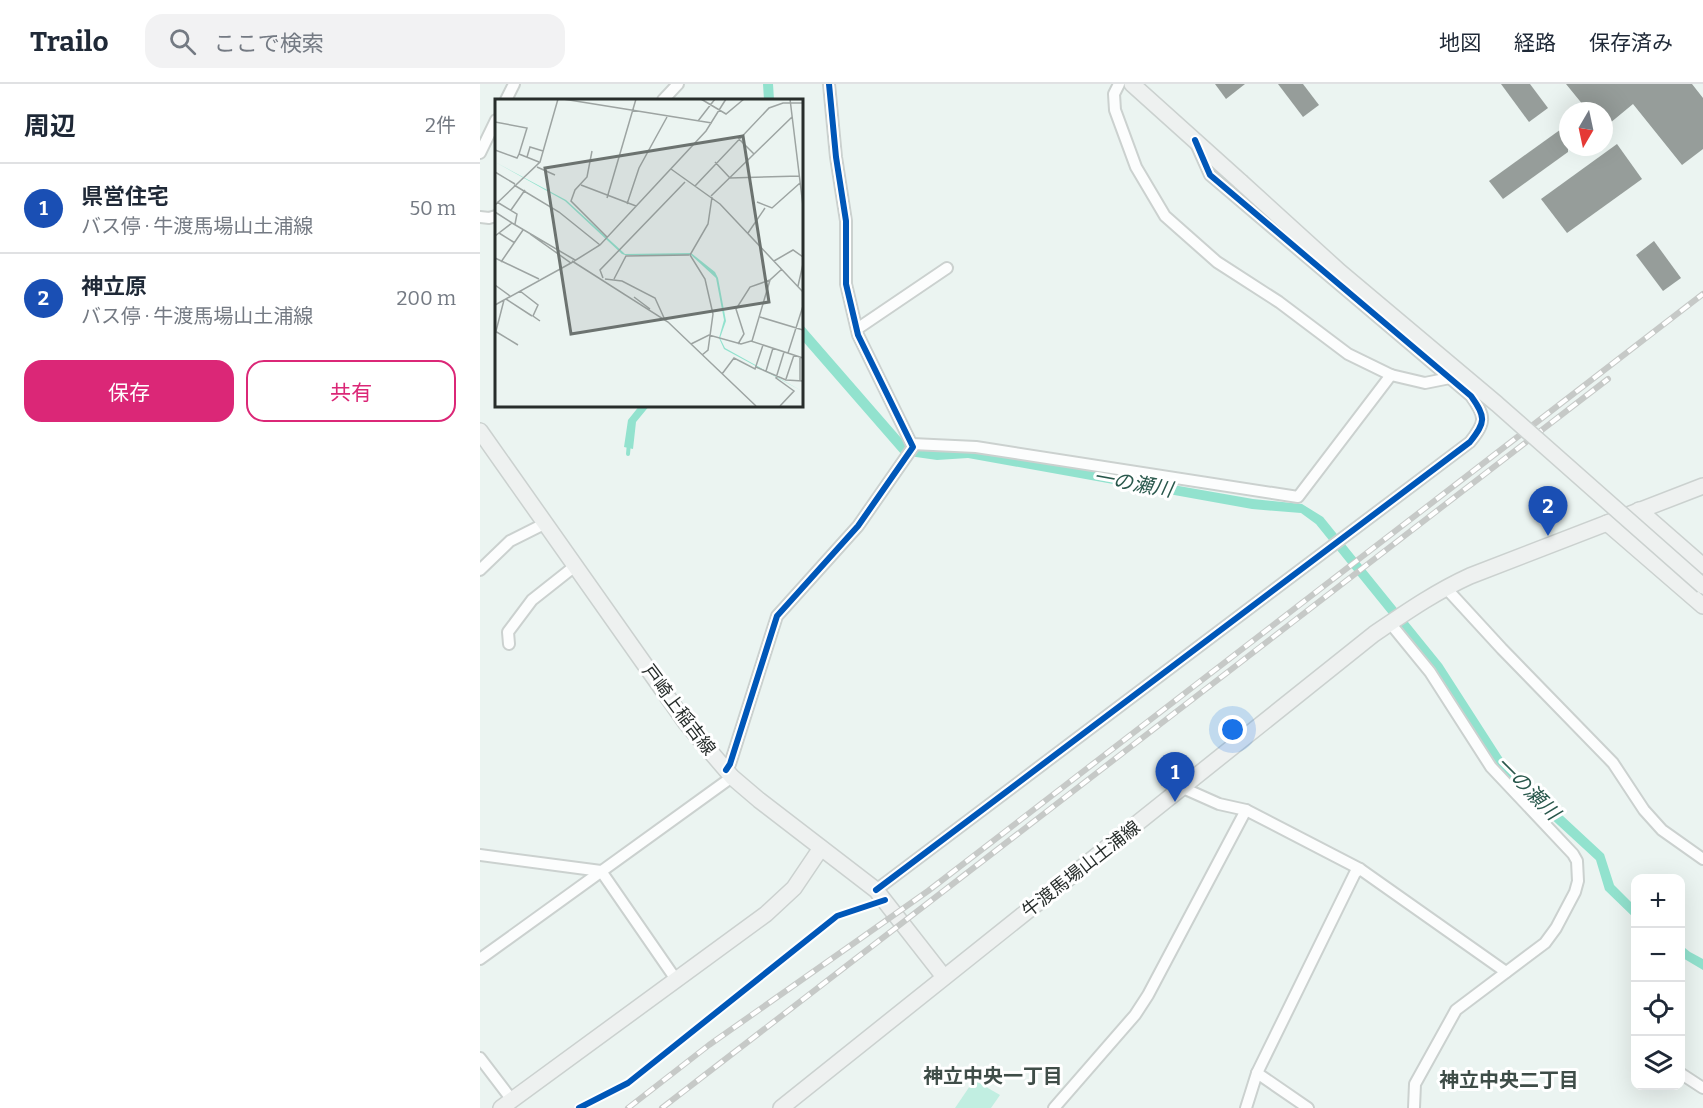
<!DOCTYPE html>
<html lang="ja">
<head>
<meta charset="utf-8">
<style>
  :root { --surface:#fff; --page:#f2f2f3; --text:#1f2937; --muted:#747a83; --line:#e0e1e3; --accent:#db2777 }
  body { margin:0; font-family:Bitter,"Noto Sans JP",serif; background:var(--page); color:var(--text) }
  .controls { position:absolute; right:18px; bottom:18px; display:grid; overflow:hidden; border-radius:12px; box-shadow:0 6px 24px #0002 }
  .controls button { width:54px; height:54px; display:grid; place-items:center; padding:0; border:0; border-bottom:2px solid var(--line); background:var(--surface); color:var(--text); font:30px sans-serif }
  .compass { position:absolute; left:1079px; top:18px; width:54px; height:54px; border-radius:50%; background:var(--surface); box-shadow:0 6px 24px #0002; rotate:189deg }
  .you { position:absolute; left:753px; top:646px; width:21px; height:21px; margin:-15px; border:4px solid #fff; border-radius:50%; background:#1a73e8; box-shadow:0 0 0 9px #1a73e833 }
  .badge { display:grid; place-items:center; width:39px; height:39px; border-radius:50%; background:var(--accent); color:#fff; font-size:20px; font-weight:700 }
  .pin { position:absolute; translate:-50% -50px; filter:drop-shadow(0 2px 3px #0008) }
  .pin::after { content:''; position:absolute; top:32px; width:21px; height:18px; background:inherit; clip-path:polygon(0 0,100% 0,50% 100%) }
  .list { margin:0; padding:0; list-style:none }
  h2 { display:flex; justify-content:space-between; align-items:center; height:78px; margin:0; padding:0 24px; font-size:26px }
  h2 small { font-size:20px; font-weight:400; color:var(--muted) }
  .list li { display:grid; grid-template-columns:39px 1fr auto; gap:18px; align-items:center; box-sizing:border-box; height:90px; padding:0 24px; border-top:2px solid var(--line) }
  .list b { display:block; font-size:22px; white-space:nowrap }
  .list p { margin:0; font-size:20px; white-space:nowrap; color:var(--muted) }
  .list em { font-size:20px; font-style:normal; color:var(--muted) }
  .actions { display:flex; gap:12px; padding:18px 24px }
  .actions a { flex:1; padding:14px 0; border:2px solid var(--accent); border-radius:18px; text-align:center; font-size:21px; color:var(--accent) }
  .actions .main { background:var(--accent); color:#fff }
  .icon { flex:none; width:33px; height:33px; fill:none; stroke:currentColor; stroke-width:2; stroke-linecap:round; stroke-linejoin:round }
  .map { position:relative; flex:none; width:1223px; height:1024px; overflow:hidden }
  header { display:flex; align-items:center; gap:36px; box-sizing:border-box; height:84px; padding:0 30px; background:var(--surface); border-bottom:2px solid var(--line) }
  header strong { font-size:28px }
  nav { display:flex; gap:33px; margin-inline-start:auto; font-size:21px }
  .search { width:420px; height:54px; background:var(--page); display:flex; align-items:center; gap:15px; box-sizing:border-box; padding:0 21px; border-radius:18px; color:var(--muted); font-size:22px }
  main { display:flex }
  aside { flex:1; background:var(--surface) }
  .map>svg:first-child { display:block }
</style>
</head>
<body>
<header>
<strong>Trailo</strong>
<div class="search"><svg class="icon" aria-label="search" viewBox="0 0 24 24"><circle cx="10" cy="10" r="6"/><path d="M15 15l6 6"/></svg>ここで検索</div>
<nav><a>地図</a><a>経路</a><a>保存済み</a></nav>
</header>
<main>
<aside>
<h2>周辺<small>2件</small></h2>
<ul class="list">
<li><span class="badge" style="background:#1a4fb4">1</span><div><b>県営住宅</b><p>バス停 · 牛渡馬場山土浦線</p></div><em>50 m</em></li>
<li><span class="badge" style="background:#1a4fb4">2</span><div><b>神立原</b><p>バス停 · 牛渡馬場山土浦線</p></div><em>200 m</em></li>
</ul>
<div class="actions"><a class="main">保存</a><a>共有</a></div>
</aside>
<div class="map">
<svg width="1223" height="1024" viewBox="0 0 1223 1024">
  <rect width="100%" height="100%" fill="#ebf4f1"/>
  <path fill="#c1eee1" d="M494 996 520 1011 511 1024H475Z"/>
  <g fill="#92e2ce">
    <path d="M283 0H293L294 16H284Z"/>
    <path d="M321 239 428 362 456 367 488 365 773 415 822 420 843 433 962 580 1025 678 1124 770 1134 801 1155 822V835L1125 806 1116 776 1017 685 955 587 836 440 821 429 772 425 488 374 457 376 422 371 321 255Z"/>
    <path d="M160 321H170L156 338 153 365 144 363 148 336Z"/>
    <path d="M1200 860 1210 868 1223 875V886L1201 873Z"/>
  </g>
  <g fill="none" stroke-linecap="round" stroke-linejoin="round">
    <path stroke="#92e2ce" stroke-width="4" d="M148 370 149 359"/>
  </g>
  <g fill="#969d9a">
    <path d="M735 0H765L746 15Z"/>
    <path d="M798 0H823L839 21 823 33Z"/>
    <path d="M1021 0H1050L1068 24 1049 38Z"/>
    <path d="M1086 0H1212L1223 14V65L1202 81 1153 20 1124 44V27H1108Z"/>
    <path d="M1084 43 1088 49V68L1023 115 1009 97Z"/>
    <path d="M1137 60 1162 95 1087 149 1061 115Z"/>
    <path d="M1174 157 1201 194 1183 207 1156 171Z"/>
  </g>
  <g fill="none" stroke-linecap="round" stroke-linejoin="round">
    <defs>
      <g id="street">
        <path d="M639 0 634 10 635 26 656 83 685 132 737 178 799 218 868 270 911 291 945 299 970 294"/>
        <path d="M26 16 34 0"/>
        <path d="M183 16 198 0"/>
        <path d="M0 69 16 36"/>
        <path d="M0 133 9 134 16 132"/>
        <path d="M377 245 467 184"/>
        <path d="M432 360 496 363 818 413 911 291"/>
        <path d="M0 486 30 457 64 440"/>
        <path d="M965 503 1022 565 1133 679 1164 726 1182 746 1223 775"/>
        <path d="M910 539 950 588 1011 683 1093 770 1097 777 1098 797 1095 808 1076 844 1065 859 976 926 935 1000 934 1024"/>
        <path d="M29 560 28 548 52 516 95 482"/>
        <path d="M246 686 250 680 297 532 378 442 433 363 378 251 366 200V137L356 73 349 0"/>
        <path d="M703 704 739 720 766 726 880 785 1026 888"/>
        <path d="M0 771 121 787 197 897"/>
        <path d="M396 806 990 358C1006 338 1006 333 991 312L730 91 717 62"/>
        <path d="M0 875 252 693"/>
        <path d="M0 974 32 1016"/>
        <path d="M777 989 828 1024"/>
        <path d="M1200 989 1223 1004"/>
        <path d="M574 1024 655 931 668 911 766 726"/>
        <path d="M766 1024 777 989 875 789 880 785"/>
      </g>
      <g id="secondary">
        <path d="M652 0 761 98"/>
        <path d="M0 347 206 639 252 693 279 716 396 806 464 893"/>
        <path d="M1159 426 1223 482"/>
        <path d="M1127 439 1223 522"/>
        <path d="M21 1024 286 830 314 804 341 764"/>
        <path d="M301 1024 894 550C925 529 955 508 990 492L1223 402"/>
      </g>
    </defs>
    <use href="#street" stroke="#cbd1cf" stroke-width="14"/>
    <use href="#secondary" stroke="#cbd1cf" stroke-width="18"/>
    <use href="#street" stroke="#fcfdfd" stroke-width="10"/>
    <use href="#secondary" stroke="#eef1f0" stroke-width="15"/>
    <defs>
      <g id="rail">
        <path d="M148 1024 229 961 448 807 1223 210"/>
        <path d="M182 1024 1128 295"/>
      </g>
    </defs>
    <use href="#rail" stroke="#c6c9c7" stroke-width="6"/>
    <use href="#rail" stroke="#fff" stroke-width="4" stroke-dasharray="11" stroke-linecap="butt"/>
    <defs>
      <path id="secondary-bridge" d="M761 98 860 188 1017 320 1223 502"/>
    </defs>
    <use href="#secondary-bridge" stroke="#cbd1cf" stroke-width="18" stroke-linecap="butt"/>
    <use href="#secondary-bridge" stroke="#eef1f0" stroke-width="15"/>
    <defs>
      <g id="cycleway">
        <path d="M246 686 250 680 297 532 378 442 433 363 378 251 366 200V137L356 73 349 0"/>
        <path d="M396 806 990 358C1006 338 1006 333 991 312L730 91 715 56"/>
        <path d="M99 1024 148 999 357 832 405 816"/>
      </g>
    </defs>
    <use href="#cycleway" stroke="#fff" stroke-width="10"/>
    <use href="#cycleway" stroke="#0057b8" stroke-width="6"/>
  </g>
  <g text-anchor="middle" stroke-width="6" stroke-linejoin="round" paint-order="stroke">
    <g font-size="18" fill="#272d2b" stroke="#fff">
      <text transform="translate(199 626) rotate(53)" y="6">戸崎上稲吉線</text>
      <text transform="translate(601 785) rotate(-38)" y="6">牛渡馬場山土浦線</text>
    </g>
    <g font-size="20" font-style="italic" fill="#29584c" stroke="#fff">
      <text transform="translate(653 399) rotate(10)" y="7">一の瀬川</text>
      <text transform="translate(1048 704) rotate(45)" y="7">一の瀬川</text>
    </g>
    <g font-size="20" font-weight="bold" fill="#3f4d48" stroke="#fff">
      <text x="513" y="999">神立中央一丁目</text>
      <text x="1029" y="1003">神立中央二丁目</text>
    </g>
  </g>
  <g transform="translate(15 15)">
    <rect width="308" height="308" fill="#ebf4f1"/>
    <path d="M0 63 71 101 130 155 196 154 220 173 223 179 231 222 225 239 230 249 307 292 229 250 224 239 229 221 221 179 196 156H130L127 155 70 102Z" fill="#92e2ce"/>
    <path fill="none" stroke="#9da4a2" stroke-width="1.5" d="M68 0 217 24M206 0 231 15 249 0M295 0 308 107M203 22 220 0M0 23 32 29 24 55 44 63M243 39 259 55M0 51 22 59 24 55M97 52 92 78 80 91 76 102 112 138M32 58 35 48 48 52M220 63 235 79 305 77M42 68 60 76M176 70 225 105 308 193M0 73 20 85M19 86 64 113 105 146M86 86 141 107M200 87 274 9 288 4H308M216 97 297 18M112 99 141 0M2 103 22 115 20 125M262 103 277 109 305 84M132 105 144 69 172 18M0 106 45 63 63 0M16 111 30 91M0 113 17 124M4 134 20 144M253 134 270 109M35 135 76 164 105 146 211 32 231 0M0 137 17 124 80 161M0 159 44 180M77 162 173 223 261 307M279 162 298 151 308 158M6 163 28 131M108 179 105 171 190 83M110 180 127 182 160 199 170 221M119 180 131 157 194 156M0 186 15 197M303 187 308 165M25 192 43 206 38 217 45 222M139 198 155 210M11 200 37 217M0 206 76 164M265 218 308 231M0 232 23 246M0 236 9 201M257 242 275 181 287 170M196 245 214 236 246 245 256 242 308 259M243 245 249 235 241 210 255 188 275 181M293 254 308 207M207 256 213 251 218 215 210 180 195 156 213 125 217 98M305 258V282M261 268 291 281 308 282M271 272 278 249M227 275 239 259 260 270 268 246M291 280 299 256M285 307 299 292 281 279 289 253"/>
    <path fill="#6c7370" fill-opacity="0.15" stroke="#6c7370" stroke-width="3" d="M248 37 274 203 76 235 50 69Z"/>
    <rect width="308" height="308" fill="none" stroke="#272d2b" stroke-width="3"/>
  </g>
</svg>
<div class="controls">
<button>+</button>
<button>−</button>
<button><svg class="icon" aria-label="locate" viewBox="0 0 24 24"><circle cx="12" cy="12" r="6"/><path d="M12 2v4M12 18v4M2 12h4M18 12h4"/></svg></button>
<button><svg class="icon" aria-label="layers" viewBox="0 0 24 24"><path d="M12 4l9 5-9 5-9-5zM3 14l9 5 9-5"/></svg></button>
</div>
<svg class="compass" viewBox="-18 -18 36 36"><path d="M0-13l5 13h-10z" fill="#e53935"/><path d="M0 13l5-13h-10z" fill="#747a83"/></svg>
<div class="you"></div>
<div class="pin badge" style="left:695px;top:718px;background:#1a4fb4">1</div>
<div class="pin badge" style="left:1068px;top:452px;background:#1a4fb4">2</div>
</div>
</main>
</body>
</html>
